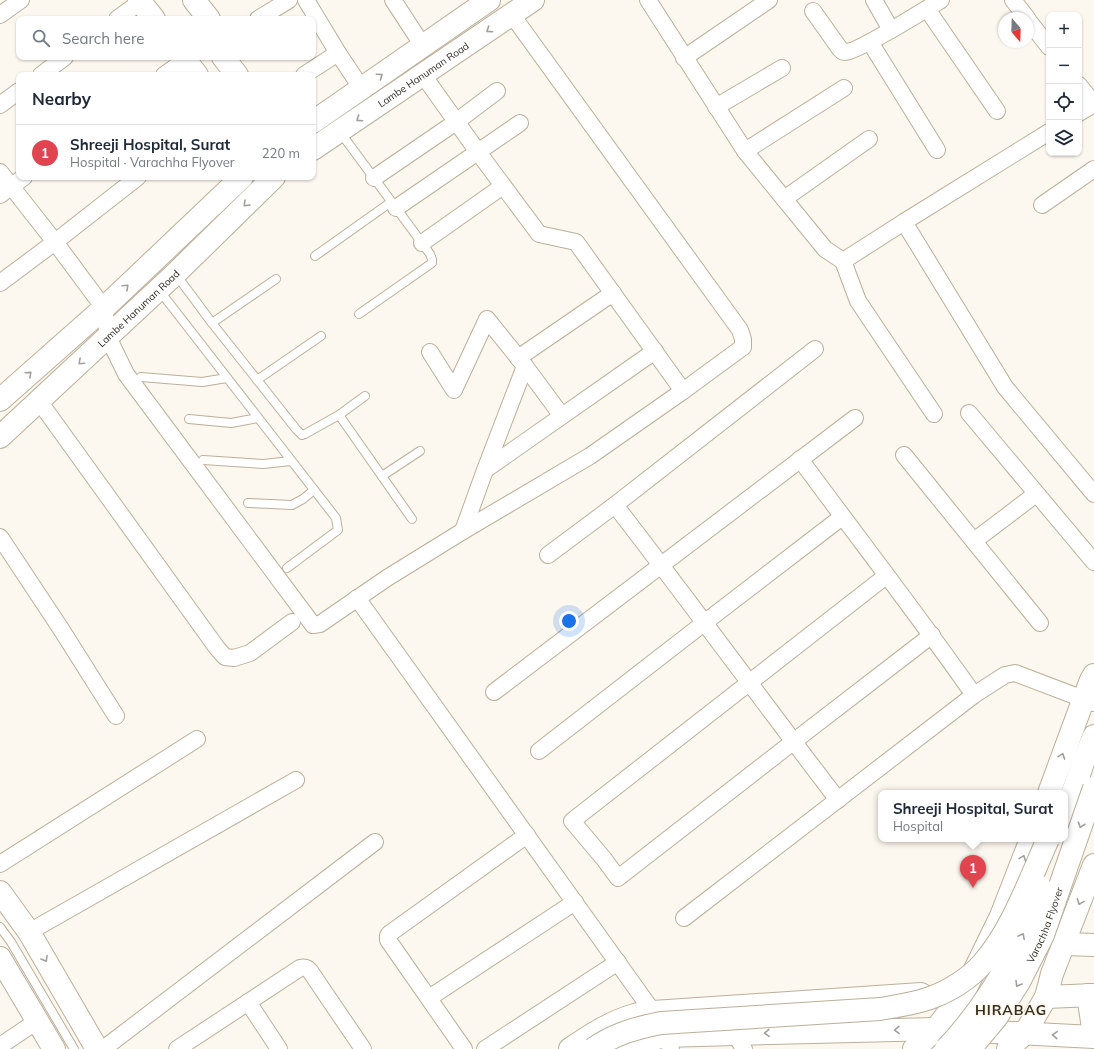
<!DOCTYPE html>
<html lang="en">
<head>
<meta charset="utf-8">
<style>
  :root { --surface:#fff; --page:#f6f6f7; --text:#1f2937; --muted:#747a83; --line:#e0e1e3; --accent:#0b8043 }
  body { margin:0; font-family:Mulish,sans-serif; background:var(--page); color:var(--text) }
  .controls { position:absolute; right:12px; top:12px; display:grid; overflow:hidden; border-radius:8px; box-shadow:0 1px 3px #0004 }
  .controls button { width:36px; height:36px; display:grid; place-items:center; padding:0; border:0; border-bottom:1px solid var(--line); background:var(--surface); color:var(--text); font:20px sans-serif }
  .compass { position:absolute; left:998px; top:12px; width:36px; height:36px; border-radius:50%; background:var(--surface); box-shadow:0 1px 3px #0004; rotate:161deg }
  .you { position:absolute; left:569px; top:621px; width:14px; height:14px; margin:-10px; border:3px solid #fff; border-radius:50%; background:#1a73e8; box-shadow:0 0 0 6px #1a73e833 }
  .badge { display:grid; place-items:center; width:26px; height:26px; border-radius:50%; background:var(--accent); color:#fff; font-size:13px; font-weight:700 }
  .pin { position:absolute; translate:-50% -33px; filter:drop-shadow(0 1px 2px #0008) }
  .pin::after { content:''; position:absolute; top:21px; width:14px; height:12px; background:inherit; clip-path:polygon(0 0,100% 0,50% 100%) }
  .popup { position:absolute; left:878px; top:790px; width:190px; height:52px; box-sizing:border-box; display:grid; place-content:center; border-radius:8px; background:var(--surface); filter:drop-shadow(0 1px 3px #0005); font-size:13px; white-space:nowrap; color:var(--muted) }
  .popup b { font-size:15px; color:var(--text) }
  .popup::after { content:''; position:absolute; left:50%; top:100%; margin-left:-8px; border:8px solid transparent; border-top-color:var(--surface) }
  .list { margin:0; padding:0; list-style:none }
  h2 { display:flex; justify-content:space-between; align-items:center; height:52px; margin:0; padding:0 16px; font-size:17px }
  h2 small { font-size:13px; font-weight:400; color:var(--muted) }
  .list li { display:grid; grid-template-columns:26px 1fr auto; gap:12px; align-items:center; box-sizing:border-box; height:56px; padding:0 16px; border-top:1px solid var(--line) }
  .list b { display:block; font-size:15px; white-space:nowrap }
  .list p { margin:0; font-size:13px; white-space:nowrap; color:var(--muted) }
  .list em { font-size:13px; font-style:normal; color:var(--muted) }
  .icon { flex:none; width:22px; height:22px; fill:none; stroke:currentColor; stroke-width:2; stroke-linecap:round; stroke-linejoin:round }
  .map { position:relative; flex:none; width:1094px; height:1049px; overflow:hidden }
  .search { position:absolute; background:var(--surface); box-shadow:0 1px 3px #0004; left:16px; top:16px; width:300px; height:44px; display:flex; align-items:center; gap:10px; box-sizing:border-box; padding:0 14px; border-radius:8px; color:var(--muted); font-size:15px }
  .panel { position:absolute; background:var(--surface); box-shadow:0 1px 3px #0004; left:16px; top:72px; width:300px; height:108px; border-radius:8px }
  .map>svg:first-child { display:block }
</style>
</head>
<body>
<div class="map">
<svg width="1094" height="1049" viewBox="0 0 1094 1049">
  <rect width="100%" height="100%" fill="#fdf8ef"/>
  <g fill="none" stroke-linecap="round" stroke-linejoin="round">
    <defs>
      <g id="lane">
        <path d="M340 132 422 243 430 254 432 259V263L359 314"/>
        <path d="M315 256 391 202"/>
        <path d="M175 275 183 284 212 323 296 429 302 435 305 434 339 415 365 396"/>
        <path d="M159 290 336 518 338 530 287 568"/>
        <path d="M212 323 276 279"/>
        <path d="M141 377 202 382 227 378"/>
        <path d="M257 380 321 336"/>
        <path d="M339 415 412 519"/>
        <path d="M189 419 231 423 258 418"/>
        <path d="M203 460 263 464 291 461"/>
        <path d="M382 476 420 451"/>
        <path d="M248 503 292 505 303 499 314 490"/>
        <path d="M0 927 11 942 74 1049"/>
      </g>
      <g id="street">
        <path d="M306 0 338 53 362 89"/>
        <path d="M393 0 423 46"/>
        <path d="M648 0 745 151 825 249 843 261 904 222 1005 387 1094 494"/>
        <path d="M874 0 891 30"/>
        <path d="M1013 0 1027 18"/>
        <path d="M927 9 997 111"/>
        <path d="M813 11 840 49C842 51 842 52 845 52 856 53 928 8 941 0"/>
        <path d="M0 15 21 0"/>
        <path d="M117 19 140 2"/>
        <path d="M258 19 289 0"/>
        <path d="M1028 20 1049 47"/>
        <path d="M870 42 937 150"/>
        <path d="M684 58 769 0"/>
        <path d="M41 75 65 57"/>
        <path d="M164 75 185 60"/>
        <path d="M304 75 338 53"/>
        <path d="M423 75 478 152 539 234 576 242 683 391"/>
        <path d="M1079 85 1094 104"/>
        <path d="M0 105 19 91"/>
        <path d="M716 107 782 68"/>
        <path d="M1079 113 1094 104"/>
        <path d="M745 151 844 88"/>
        <path d="M0 172 55 242 104 308 108 337 126 374 313 625 320 624 387 578 463 531 590 456 683 391 743 347V339L740 330 512 15"/>
        <path d="M374 178 456 122 497 91"/>
        <path d="M0 195 24 177"/>
        <path d="M784 199 869 139"/>
        <path d="M1042 205 1094 169"/>
        <path d="M396 208 520 123"/>
        <path d="M904 222 1049 132"/>
        <path d="M422 243 503 186"/>
        <path d="M843 261 858 301 934 414"/>
        <path d="M0 283 55 242 138 177"/>
        <path d="M430 352 454 390 487 319 525 366 562 416"/>
        <path d="M518 358 613 293"/>
        <path d="M39 401 217 648 225 657 234 658 250 653 292 622"/>
        <path d="M969 413 1094 562"/>
        <path d="M904 455 1040 623"/>
        <path d="M800 459C858 538 918 615 974 695"/>
        <path d="M485 470 562 416 655 351"/>
        <path d="M615 505C690 602 763 702 838 800"/>
        <path d="M463 531 485 470 525 366"/>
        <path d="M0 537 61 629 116 716"/>
        <path d="M974 541 1036 494"/>
        <path d="M548 555 615 505 815 349"/>
        <path d="M886 576 572 821 604 859 618 878 793 742 932 635"/>
        <path d="M357 598 653 1012 671 1049"/>
        <path d="M494 692 855 418"/>
        <path d="M539 751 704 623 842 517"/>
        <path d="M0 864 197 739"/>
        <path d="M684 918 974 695 1005 675 1015 673 1094 703"/>
        <path d="M29 932 296 780"/>
        <path d="M429 998 575 902"/>
        <path d="M248 1002 279 1049"/>
        <path d="M735 1034 744 1049"/>
        <path d="M0 1046 37 1021"/>
        <path d="M103 1049 375 842"/>
        <path d="M177 1049 300 968C304 967 307 967 310 971L363 1049"/>
        <path d="M464 1049 388 940V936L389 934 527 835"/>
        <path d="M485 1049 618 962"/>
      </g>
      <g id="secondary">
        <path d="M139 0 154 19"/>
        <path d="M194 0 209 19"/>
        <path d="M183 57 197 75"/>
        <path d="M223 57 237 75"/>
        <path d="M313 122 489 0"/>
        <path id="s1" d="M313 149 533 0"/>
        <path d="M0 400 104 308 242 177"/>
        <path id="s2" d="M0 437 174 275 274 177"/>
        <path d="M1049 793 1084 698 1091 680 1094 675"/>
        <path d="M0 892 29 932 97 1049"/>
        <path d="M1064 944 1094 945"/>
        <path d="M0 958 54 1049"/>
        <path d="M1088 995 1094 1035"/>
        <path d="M1046 997 1094 995"/>
        <path d="M936 1029 964 992 1001 916 1031 839"/>
        <path d="M570 1049C589 1036 612 1021 635 1015 641 1013 647 1013 653 1012L921 994"/>
        <path d="M623 1049 643 1042 664 1036 735 1034 936 1029 1094 1037"/>
      </g>
      <g id="primary">
        <path d="M1065 815 1084 760 1094 736"/>
        <path d="M914 1049 936 1029"/>
        <path d="M1008 1049 1025 1033 1046 997 1052 974 1094 865"/>
      </g>
    </defs>
    <use href="#lane" stroke="#bbaf99" stroke-width="10"/>
    <use href="#street" stroke="#bbaf99" stroke-width="18"/>
    <use href="#secondary" stroke="#bbaf99" stroke-width="24"/>
    <use href="#primary" stroke="#bbaf99" stroke-width="24"/>
    <use href="#lane" stroke="#fff" stroke-width="8"/>
    <use href="#street" stroke="#fff" stroke-width="16"/>
    <use href="#secondary" stroke="#fff" stroke-width="22"/>
    <use href="#primary" stroke="#fff" stroke-width="22"/>
    <defs>
      <g id="primary-bridge">
        <path d="M593 1049C614 1034 636 1028 661 1023L880 1009C896 1006 914 1004 930 998 950 991 970 978 983 963 1012 930 1030 879 1048 839"/>
        <path d="M946 1049C977 1017 1006 971 1025 931 1031 917 1035 901 1040 887"/>
        <path id="s3" d="M970 1049 996 1018 1019 982 1043 935 1094 788"/>
      </g>
    </defs>
    <use href="#primary-bridge" stroke="#bbaf99" stroke-width="24" stroke-linecap="butt"/>
    <use href="#primary-bridge" stroke="#fff" stroke-width="22"/>
  </g>
  <defs><path id="oneway-chevron" d="M-2-3.5L2.5 0L-2 3.5" fill="none" stroke-width="1.6" stroke-linecap="round" stroke-linejoin="round"/></defs>
  <g stroke="#a19f9c">
    <use href="#oneway-chevron" transform="translate(489 30) rotate(146)"/>
    <use href="#oneway-chevron" transform="translate(380 76) rotate(-35)"/>
    <use href="#oneway-chevron" transform="translate(359 119) rotate(146)"/>
    <use href="#oneway-chevron" transform="translate(246 204) rotate(136)"/>
    <use href="#oneway-chevron" transform="translate(126 287) rotate(-43)"/>
    <use href="#oneway-chevron" transform="translate(81 362) rotate(137)"/>
    <use href="#oneway-chevron" transform="translate(29 374) rotate(-42)"/>
    <use href="#oneway-chevron" transform="translate(1062 756) rotate(-70)"/>
    <use href="#oneway-chevron" transform="translate(1081 825) rotate(109)"/>
    <use href="#oneway-chevron" transform="translate(1023 858) rotate(-69)"/>
    <use href="#oneway-chevron" transform="translate(1080 902) rotate(111)"/>
    <use href="#oneway-chevron" transform="translate(1022 936) rotate(-62)"/>
    <use href="#oneway-chevron" transform="translate(45 959) rotate(60)"/>
    <use href="#oneway-chevron" transform="translate(1018 984) rotate(121)"/>
    <use href="#oneway-chevron" transform="translate(897 1030) rotate(179)"/>
    <use href="#oneway-chevron" transform="translate(767 1033) rotate(179)"/>
    <use href="#oneway-chevron" transform="translate(1055 1035) rotate(-177)"/>
  </g>
  <g text-anchor="middle" stroke-width="3" stroke-linejoin="round" paint-order="stroke">
    <g font-size="10" fill="#2f2a22" stroke="#fdf8ef">
      <text dy="4" stroke="none"><textPath href="#s1" startOffset="133">Lambe Hanuman Road</textPath></text>
      <text dy="4" stroke="none"><textPath href="#s2" startOffset="189">Lambe Hanuman Road</textPath></text>
      <text dy="4" stroke="none"><textPath href="#s3" startOffset="146">Varachha Flyover</textPath></text>
    </g>
    <g font-size="14" font-weight="bold" letter-spacing="1" fill="#382e1b" stroke="#fdf8ef">
      <text x="1011" y="1015">HIRABAG</text>
    </g>
  </g>
</svg>
<div class="controls">
<button>+</button>
<button>−</button>
<button><svg class="icon" aria-label="locate" viewBox="0 0 24 24"><circle cx="12" cy="12" r="6"/><path d="M12 2v4M12 18v4M2 12h4M18 12h4"/></svg></button>
<button><svg class="icon" aria-label="layers" viewBox="0 0 24 24"><path d="M12 4l9 5-9 5-9-5zM3 14l9 5 9-5"/></svg></button>
</div>
<svg class="compass" viewBox="-18 -18 36 36"><path d="M0-13l5 13h-10z" fill="#e53935"/><path d="M0 13l5-13h-10z" fill="#747a83"/></svg>
<div class="you"></div>
<div class="pin badge" style="left:973px;top:888px;background:#e0444e">1</div>
<div class="popup"><b>Shreeji Hospital, Surat</b>Hospital</div>
<div class="search"><svg class="icon" aria-label="search" viewBox="0 0 24 24"><circle cx="10" cy="10" r="6"/><path d="M15 15l6 6"/></svg>Search here</div>
<section class="panel">
<h2>Nearby<small></small></h2>
<ul class="list">
<li><span class="badge" style="background:#e0444e">1</span><div><b>Shreeji Hospital, Surat</b><p>Hospital · Varachha Flyover</p></div><em>220 m</em></li>
</ul>
</section>
</div>
</body>
</html>
